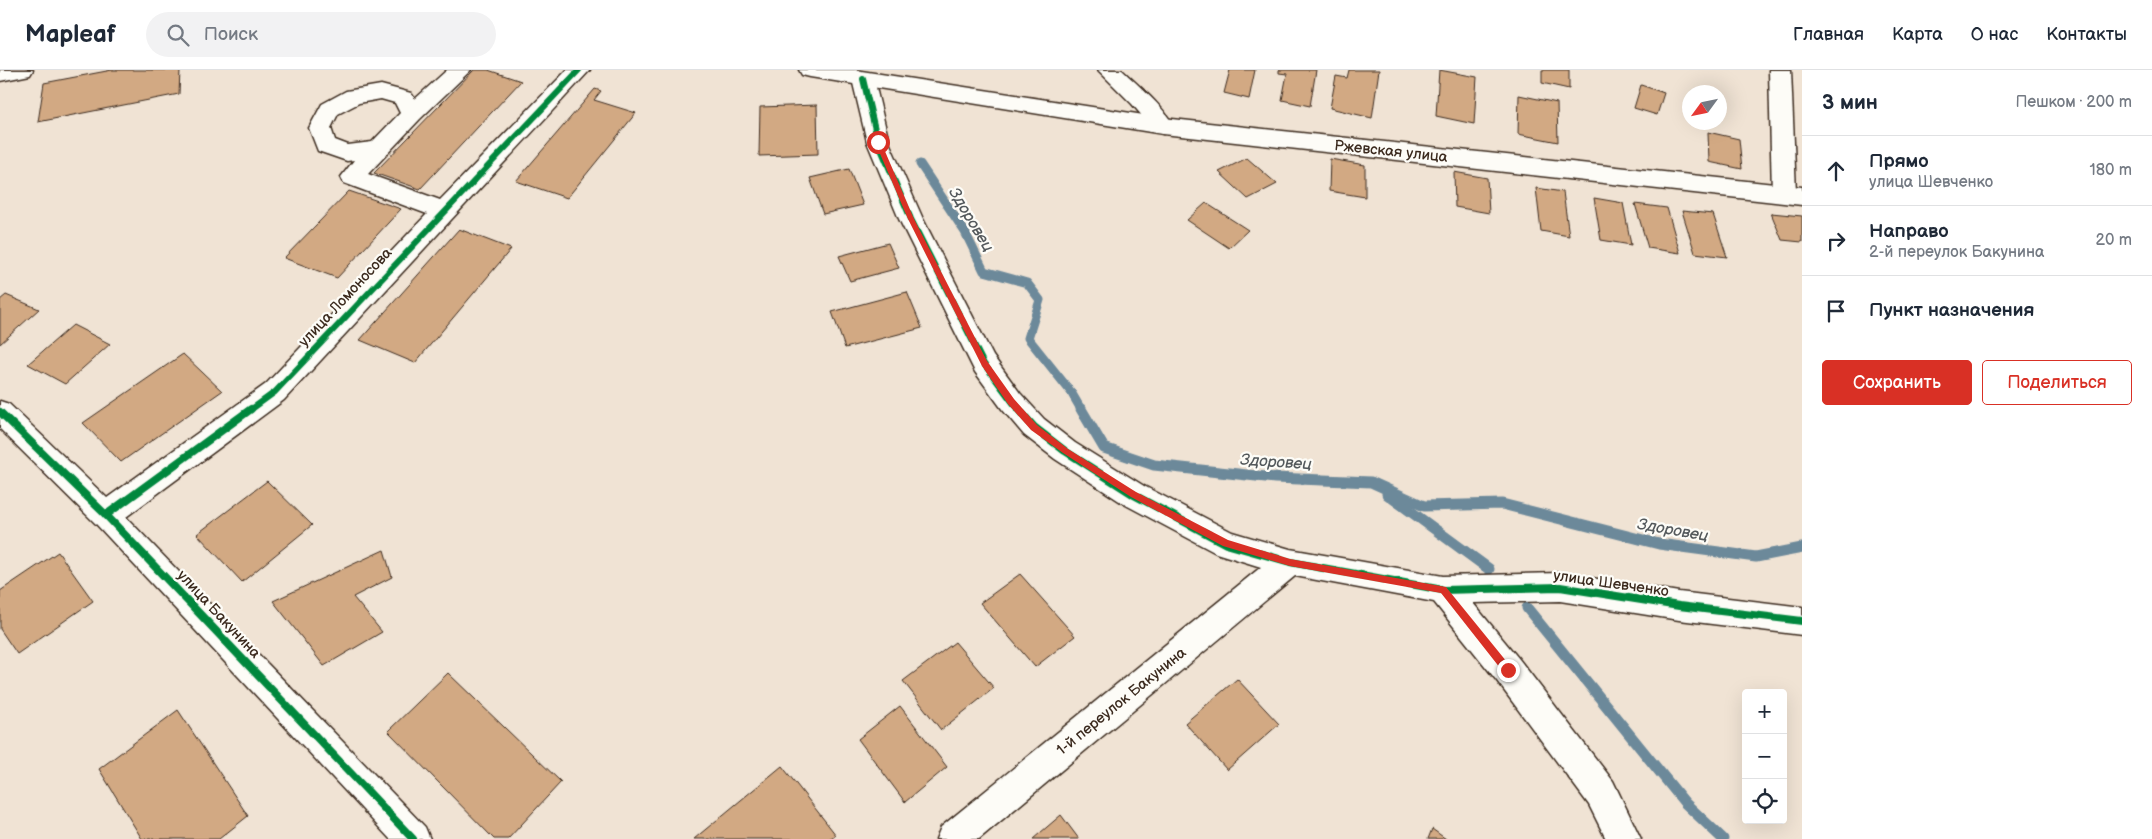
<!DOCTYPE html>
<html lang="ru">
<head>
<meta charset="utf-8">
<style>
  :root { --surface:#fff; --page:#f2f2f3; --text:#1f2937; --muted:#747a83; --line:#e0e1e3; --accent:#d93025 }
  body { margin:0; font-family:"Balsamiq Sans",sans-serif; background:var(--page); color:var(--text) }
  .controls { position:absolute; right:15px; bottom:15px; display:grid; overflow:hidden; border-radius:5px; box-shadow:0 5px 20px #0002 }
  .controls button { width:45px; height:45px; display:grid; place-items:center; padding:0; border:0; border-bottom:1px solid var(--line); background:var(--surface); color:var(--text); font:25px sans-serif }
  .compass { position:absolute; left:1682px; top:15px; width:45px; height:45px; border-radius:50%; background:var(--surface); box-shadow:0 5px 20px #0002; rotate:237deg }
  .stop { position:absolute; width:15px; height:15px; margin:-11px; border:4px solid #d93025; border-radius:50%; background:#fff }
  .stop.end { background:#d93025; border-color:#fff; box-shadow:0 1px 5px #0008 }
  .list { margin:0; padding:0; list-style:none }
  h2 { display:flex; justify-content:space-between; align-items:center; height:65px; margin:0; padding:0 20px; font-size:21px }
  h2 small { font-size:16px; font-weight:400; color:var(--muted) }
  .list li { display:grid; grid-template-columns:32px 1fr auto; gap:15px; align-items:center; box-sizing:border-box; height:70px; padding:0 20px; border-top:1px solid var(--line) }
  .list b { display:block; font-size:19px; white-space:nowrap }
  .list p { margin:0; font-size:16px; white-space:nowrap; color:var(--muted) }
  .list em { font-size:16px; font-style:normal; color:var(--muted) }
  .actions { display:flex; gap:10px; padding:15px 20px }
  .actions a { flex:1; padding:11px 0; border:1px solid var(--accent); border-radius:5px; text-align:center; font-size:18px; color:var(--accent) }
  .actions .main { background:var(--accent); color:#fff }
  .icon { flex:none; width:28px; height:28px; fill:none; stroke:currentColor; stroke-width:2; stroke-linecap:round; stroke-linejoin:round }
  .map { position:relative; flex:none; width:1802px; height:769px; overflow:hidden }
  header { display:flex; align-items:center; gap:30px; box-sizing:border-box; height:70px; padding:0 25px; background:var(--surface); border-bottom:1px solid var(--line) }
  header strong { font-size:24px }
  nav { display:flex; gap:28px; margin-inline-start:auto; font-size:18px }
  .search { width:350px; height:45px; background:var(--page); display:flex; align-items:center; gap:12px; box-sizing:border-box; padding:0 18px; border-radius:28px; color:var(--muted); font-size:19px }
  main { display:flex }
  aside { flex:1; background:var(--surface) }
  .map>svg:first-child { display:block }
</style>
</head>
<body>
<header>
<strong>Mapleaf</strong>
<div class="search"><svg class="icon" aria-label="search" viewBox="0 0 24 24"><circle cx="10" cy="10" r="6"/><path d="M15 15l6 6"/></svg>Поиск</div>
<nav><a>Главная</a><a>Карта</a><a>О нас</a><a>Контакты</a></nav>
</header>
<main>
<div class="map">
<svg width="1802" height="769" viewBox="0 0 1802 769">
  <rect width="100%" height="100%" fill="#f0e3d4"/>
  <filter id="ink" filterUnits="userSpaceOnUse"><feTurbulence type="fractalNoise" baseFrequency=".02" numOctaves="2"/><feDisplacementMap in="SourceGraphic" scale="10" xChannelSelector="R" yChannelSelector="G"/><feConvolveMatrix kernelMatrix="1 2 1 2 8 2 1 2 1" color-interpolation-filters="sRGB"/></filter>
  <g filter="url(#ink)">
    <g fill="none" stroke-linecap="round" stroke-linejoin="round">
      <path stroke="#6c899a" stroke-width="9" d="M920 94 965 162 984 201 1027 213 1040 230 1028 268 1071 322 1082 341"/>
      <g stroke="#6c899a" stroke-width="11">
        <path d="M1081 339 1104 378 1154 395 1275 408 1371 412 1424 436 1502 434 1659 474 1756 487 1802 478"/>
        <path d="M1387 424 1489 499"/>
        <path d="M1527 538 1685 733 1723 769"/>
      </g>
    </g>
    <g fill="#d2a983" stroke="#3b2a1e">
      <path d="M112 0H180L179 24 38 52 44 13Z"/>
      <path d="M474 0H488L521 11 420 119 374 103Z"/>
      <path d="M1230 0H1255L1249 29 1224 23Z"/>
      <path d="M1279 0H1316L1310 36 1282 30 1287 4 1279 3Z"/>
      <path d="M1349 0H1379L1372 48 1330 38 1336 6 1347 8Z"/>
      <path d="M1439 0 1477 7 1474 54 1436 46Z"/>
      <path d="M1542 0H1569V19L1542 13Z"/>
      <path d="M1641 15 1664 23 1657 45 1634 38Z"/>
      <path d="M595 19 601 21 594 30 636 43 567 128 516 111Z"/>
      <path d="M1519 25 1557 33 1558 72 1518 64Z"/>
      <path d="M817 35 818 84 759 86 760 37Z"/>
      <path d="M1708 62 1739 69 1742 99 1709 92Z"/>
      <path d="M1247 88 1277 114 1248 129 1219 102Z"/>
      <path d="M1330 89 1365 95V127L1329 121Z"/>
      <path d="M849 99 863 135 823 144 810 108Z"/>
      <path d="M1454 102 1487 108 1489 143 1455 137Z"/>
      <path d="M1536 118 1563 122 1569 166 1541 161Z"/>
      <path d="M349 121 401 139 337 208 284 188Z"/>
      <path d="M1594 128 1623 133 1631 175 1601 170Z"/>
      <path d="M1206 133 1248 160 1229 178 1187 150Z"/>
      <path d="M1635 134 1667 138 1680 183 1648 178Z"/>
      <path d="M1682 141 1713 144 1727 187 1695 183Z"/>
      <path d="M1771 143 1802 146V172L1782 170Z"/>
      <path d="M459 159 511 179 415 293 360 270Z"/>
      <path d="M888 173 899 198 850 211 839 186Z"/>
      <path d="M907 222 922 258 845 278 832 242Z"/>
      <path d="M6 225 39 239 0 274V230Z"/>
      <path d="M73 255 110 274 65 314 28 294Z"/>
      <path d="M183 284 222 321 121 392 83 353Z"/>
      <path d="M267 411 312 455 242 512 197 464Z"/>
      <path d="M384 480 392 507 353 527 382 562 324 596 273 531Z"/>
      <path d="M58 482 93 531 17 584 0 559V521Z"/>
      <path d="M1020 504 1075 566 1035 597 980 533Z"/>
      <path d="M955 572 994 618 941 660 903 611Z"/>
      <path d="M448 603 561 712 508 769H494L388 661Z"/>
      <path d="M1237 609 1279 654 1227 700 1185 653Z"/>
      <path d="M900 636 947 697 905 732 858 669Z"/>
      <path d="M178 640 248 746 219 769H142L99 699Z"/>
      <path d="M782 696 836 765 831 769H694Z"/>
      <path d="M1061 745 1079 769H1033Z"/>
      <path d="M1432 759 1446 769H1428Z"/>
    </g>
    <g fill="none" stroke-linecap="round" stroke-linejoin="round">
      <defs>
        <g id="minor">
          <path d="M447 0H471L420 49 368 104 440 130 567 0H590L284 330 126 447 425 757 430 769H390L96 454 0 359V331L9 334 107 428 266 314 427 144 344 113 341 107 354 90 347 91 318 81 309 58 322 34 346 21 381 15 411 23 415 29ZM381 29 395 33 400 43 372 72 348 75 335 70 331 58 338 44 359 33Z"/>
          <path d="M1098 0H1122C1140 17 1161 34 1174 56L1171 61 1163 64 1155 61 1132 34Z"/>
          <path d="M1769 0H1791L1796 123 1792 129 1784 131 1776 129 1772 123Z"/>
          <path d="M863 2 871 4 874 9 889 72 923 149 993 286 1020 323 1044 349 1075 373 1144 416 1232 462 1290 479 1443 506 1560 503 1679 522 1802 537V565L1679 550 1560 531 1473 533 1519 589 1613 711 1641 769H1606L1589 735 1497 611 1434 532 1295 506 979 769H936L941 757 1261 497 1216 483 1124 434 1055 389 1024 365 1002 339 975 302 899 149 867 72 852 9 855 4Z"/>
        </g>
        <g id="major">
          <path d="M0 0H33L30 5 0 11Z"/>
          <path d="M799 0H855L1163 48 1802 117V135L1163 64 810 7 802 5Z"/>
        </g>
      </defs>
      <use href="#minor" stroke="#3b2a1e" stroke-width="3"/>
      <use href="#major" stroke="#3b2a1e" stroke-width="3"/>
      <use href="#minor" fill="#fdfcf7" fill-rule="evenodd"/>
      <use href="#major" fill="#fdfcf7" fill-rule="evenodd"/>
      <defs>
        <g id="cycleway-far1">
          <path d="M863 9 878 72 911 149 984 294 1019 341"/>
          <path d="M249 341 275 322 579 0"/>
        </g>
        <g id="cycleway">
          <path d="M1018 339 1034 357 1065 381 1134 425 1226 474 1290 492 1443 520 1560 517 1679 536 1802 551"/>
          <path d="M0 342 106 445 413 769"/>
          <path d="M106 445 251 339"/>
        </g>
      </defs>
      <use href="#cycleway-far1" stroke="#fdfcf7" stroke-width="9"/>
      <use href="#cycleway" stroke="#fdfcf7" stroke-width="11"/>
      <use href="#cycleway-far1" stroke="#00873e" stroke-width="6"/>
      <use href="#cycleway" stroke="#00873e" stroke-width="8"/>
    </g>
  </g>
  <path fill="#d93025" d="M878 69 881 72 914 149 987 291 1014 329 1037 355 1068 379 1136 422 1228 470 1290 489 1446 517 1511 597V603H1504L1441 523 1290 496 1223 476 1131 427 1063 383 1031 360 1008 334 982 296 908 149 875 72Z"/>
  <g text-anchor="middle" stroke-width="4.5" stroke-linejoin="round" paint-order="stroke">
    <g font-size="15" fill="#3b2a1e" stroke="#fdfcf7">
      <text transform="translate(1391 81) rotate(6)" y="5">Ржевская улица</text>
      <text transform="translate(345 227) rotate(-47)" y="5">улица Ломоносова</text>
      <text transform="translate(1611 513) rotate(8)" y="5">улица Шевченко</text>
      <text transform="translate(219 544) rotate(47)" y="5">улица Бакунина</text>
      <text transform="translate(1121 631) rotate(-39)" y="5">1-й переулок Бакунина</text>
    </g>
    <g font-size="16" font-style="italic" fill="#54595c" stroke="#fdfcf7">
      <text transform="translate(972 149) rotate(59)" y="6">Здоровец</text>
      <text transform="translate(1276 391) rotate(4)" y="6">Здоровец</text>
      <text transform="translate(1673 459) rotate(10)" y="6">Здоровец</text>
    </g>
  </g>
</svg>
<div class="controls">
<button>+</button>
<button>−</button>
<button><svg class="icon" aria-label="locate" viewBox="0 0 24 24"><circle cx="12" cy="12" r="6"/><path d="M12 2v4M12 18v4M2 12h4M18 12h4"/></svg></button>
</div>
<svg class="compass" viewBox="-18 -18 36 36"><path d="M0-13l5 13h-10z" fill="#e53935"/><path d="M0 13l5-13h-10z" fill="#747a83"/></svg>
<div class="stop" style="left:878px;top:72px"></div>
<div class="stop end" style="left:1508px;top:600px"></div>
</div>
<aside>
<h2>3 мин<small>Пешком · 200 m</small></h2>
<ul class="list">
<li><svg class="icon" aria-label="ahead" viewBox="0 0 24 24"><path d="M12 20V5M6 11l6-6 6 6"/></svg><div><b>Прямо</b><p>улица Шевченко</p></div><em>180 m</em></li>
<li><svg class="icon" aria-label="right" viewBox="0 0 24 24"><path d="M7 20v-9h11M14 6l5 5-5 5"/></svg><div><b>Направо</b><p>2-й переулок Бакунина</p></div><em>20 m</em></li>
<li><svg class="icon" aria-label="arrive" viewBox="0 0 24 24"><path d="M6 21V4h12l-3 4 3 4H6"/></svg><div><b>Пункт назначения</b></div></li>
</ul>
<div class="actions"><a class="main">Сохранить</a><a>Поделиться</a></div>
</aside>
</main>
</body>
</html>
